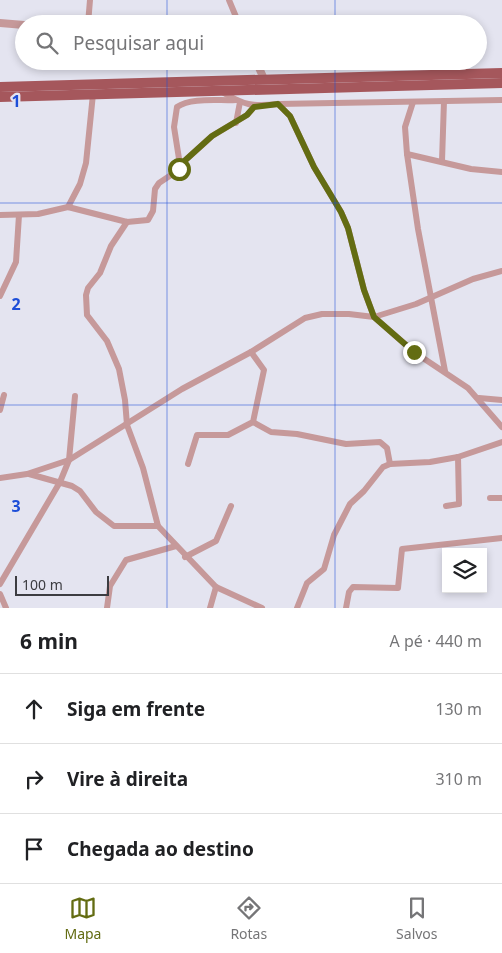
<!DOCTYPE html>
<html lang="pt">
<head>
<meta charset="utf-8">
<style>
  :root { --surface:#fff; --page:#f6f6f6; --text:#202124; --muted:#757577; --line:#e0e0e0; --accent:#636c12 }
  body { margin:0; font-family:"Noto Sans",sans-serif; background:var(--page); color:var(--text) }
  .controls { position:absolute; right:15px; bottom:15px; display:grid; overflow:hidden; border-radius:0px; box-shadow:0 2px 8px #0003 }
  .controls button { width:45px; height:45px; display:grid; place-items:center; padding:0; border:0; border-bottom:1px solid var(--line); background:var(--surface); color:var(--text); font:25px sans-serif }
  .scale { position:absolute; left:15px; bottom:12px; width:94px; box-sizing:border-box; padding-left:5px; border:2px solid #3c3c41; border-top:0; font-size:14px; line-height:18px; white-space:nowrap; color:#3c3c41; -webkit-text-stroke:4px #e4e4f0; paint-order:stroke }
  .stop { position:absolute; width:15px; height:15px; margin:-11px; border:4px solid #636c12; border-radius:50%; background:#fff }
  .stop.end { background:#636c12; border-color:#fff; box-shadow:0 1px 5px #0008 }
  .list { margin:0; padding:0; list-style:none }
  h2 { display:flex; justify-content:space-between; align-items:center; height:65px; margin:0; padding:0 20px; font-size:21px }
  h2 small { font-size:16px; font-weight:400; color:var(--muted) }
  .list li { display:grid; grid-template-columns:32px 1fr auto; gap:15px; align-items:center; box-sizing:border-box; height:70px; padding:0 20px; border-top:1px solid var(--line) }
  .list b { display:block; font-size:19px; white-space:nowrap }
  .list em { font-size:16px; font-style:normal; color:var(--muted) }
  .icon { flex:none; width:28px; height:28px; fill:none; stroke:currentColor; stroke-width:2; stroke-linecap:round; stroke-linejoin:round }
  .map { position:relative; flex:none; width:502px; height:608px; overflow:hidden }
  .search { position:absolute; background:var(--surface); box-shadow:0 2px 8px #0003; left:15px; right:15px; top:15px; height:55px; display:flex; align-items:center; gap:12px; box-sizing:border-box; padding:0 18px; border-radius:28px; color:var(--muted); font-size:19px }
  .sheet { height:275px; background:var(--surface) }
  nav { display:flex; justify-content:space-around; align-items:center; box-sizing:border-box; height:70px; border-top:1px solid var(--line); background:var(--surface); font-size:14px; color:var(--muted) }
  nav a { display:grid; justify-items:center; gap:2px }
  nav .on { color:var(--accent) }
  .map>svg:first-child { display:block }
</style>
</head>
<body>
<div class="map">
<svg width="502" height="608" viewBox="0 0 502 608">
  <rect width="100%" height="100%" fill="#e4e4f0"/>
  <g fill="none" stroke-linecap="round" stroke-linejoin="round">
    <g stroke="#c6999a" stroke-width="6">
      <path d="M229 0 239 24"/>
      <path d="M88 24 90 0"/>
      <path d="M222 92C244 105 252 107 278 104L502 100"/>
      <path d="M413 102 405 127 407 154 418 229 445 371"/>
      <path d="M278 104 290 116 314 167 341 212 348 228 364 290 374 317 414 352 468 388 502 427"/>
      <path d="M236 123 240 102"/>
      <path d="M407 154 471 169 502 172"/>
      <path d="M442 161 444 101"/>
      <path d="M180 165 174 127 177 107C191 97 219 101 236 100"/>
      <path d="M68 207 80 184 86 163 93 94"/>
      <path d="M0 215 38 214 68 207 127 222 148 220 153 211 155 189 159 183 174 173 180 165 212 136 247 115 254 107"/>
      <path d="M127 222 111 246 100 273 88 288 86 295 87 315 107 341 119 369 125 400 127 425 143 468 158 526"/>
      <path d="M0 296 16 262 19 215"/>
      <path d="M479 398 502 400"/>
      <path d="M0 410 4 395"/>
      <path d="M253 422 271 432 297 434 346 444 380 442 387 448 390 464"/>
      <path d="M188 464 197 435H228L253 422 264 370 251 352"/>
      <path d="M29 474 72 486 80 491 96 512 114 526H158L216 587 262 608"/>
      <path d="M0 478 27 474 69 460 182 389 251 352 305 318 322 314H349L374 317 416 304 473 279 502 271"/>
      <path d="M490 498H502"/>
      <path d="M446 506 459 504 458 457"/>
      <path d="M185 557 216 541 231 506"/>
      <path d="M0 584 60 482 69 460 75 396"/>
      <path d="M0 594 6 608"/>
      <path d="M107 608 110 586 126 560 176 546"/>
      <path d="M210 608 216 587"/>
      <path d="M297 608 307 583 324 569 334 535 350 504 364 491 383 467 390 464 430 462 458 457 502 442"/>
      <path d="M346 608 349 592 353 587 398 588 402 549 502 538"/>
    </g>
    <g stroke="#c6999a" stroke-width="8">
      <path d="M0 23 24 25"/>
      <path d="M256 61 264 79"/>
    </g>
    <g stroke="#a5575c" stroke-width="10">
      <path d="M0 87 502 73"/>
      <path d="M0 97 502 83"/>
    </g>
  </g>
  <g fill="none" stroke-linecap="round" stroke-linejoin="round">
    <path stroke="#636c12" stroke-width="6" d="M179 169 180 165 212 136 247 115 254 107 278 104 290 116 314 167 341 212 348 228 364 290 374 317 414 352"/>
  </g>
  <path fill="none" stroke="#1d4ed8" stroke-width="1" stroke-opacity="0.55" d="M167 0V24M335 0V24M167 61V608M335 61V608M0 203H502M0 405H502"/>
  <g font-size="16" text-anchor="middle" font-weight="bold" fill="#1d4ed8" stroke="#e4e4f0" stroke-width="4.5" stroke-linejoin="round" paint-order="stroke">
    <text x="16" y="107">1</text>
    <text x="16" y="310">2</text>
    <text x="16" y="512">3</text>
  </g>
</svg>
<div class="controls">
<button><svg class="icon" aria-label="layers" viewBox="0 0 24 24"><path d="M12 4l9 5-9 5-9-5zM3 14l9 5 9-5"/></svg></button>
</div>
<div class="scale">100 m</div>
<div class="stop" style="left:179px;top:169px"></div>
<div class="stop end" style="left:414px;top:352px"></div>
<div class="search"><svg class="icon" aria-label="search" viewBox="0 0 24 24"><circle cx="10" cy="10" r="6"/><path d="M15 15l6 6"/></svg>Pesquisar aqui</div>
</div>
<section class="sheet">
<h2>6 min<small>A pé · 440 m</small></h2>
<ul class="list">
<li><svg class="icon" aria-label="ahead" viewBox="0 0 24 24"><path d="M12 20V5M6 11l6-6 6 6"/></svg><div><b>Siga em frente</b></div><em>130 m</em></li>
<li><svg class="icon" aria-label="right" viewBox="0 0 24 24"><path d="M7 20v-9h11M14 6l5 5-5 5"/></svg><div><b>Vire à direita</b></div><em>310 m</em></li>
<li><svg class="icon" aria-label="arrive" viewBox="0 0 24 24"><path d="M6 21V4h12l-3 4 3 4H6"/></svg><div><b>Chegada ao destino</b></div></li>
</ul>
</section>
<nav>
<a class="on"><svg class="icon" aria-label="map" viewBox="0 0 24 24"><path d="M3 6l6-2 6 2 6-2v14l-6 2-6-2-6 2zM9 4v14M15 6v14"/></svg>Mapa</a>
<a><svg class="icon" aria-label="directions" viewBox="0 0 24 24"><path d="M12 3l9 9-9 9-9-9zM9 14v-3h6M13 9l2 2-2 2"/></svg>Rotas</a>
<a><svg class="icon" aria-label="saved" viewBox="0 0 24 24"><path d="M7 4h10v16l-5-4-5 4z"/></svg>Salvos</a>
</nav>
</body>
</html>
